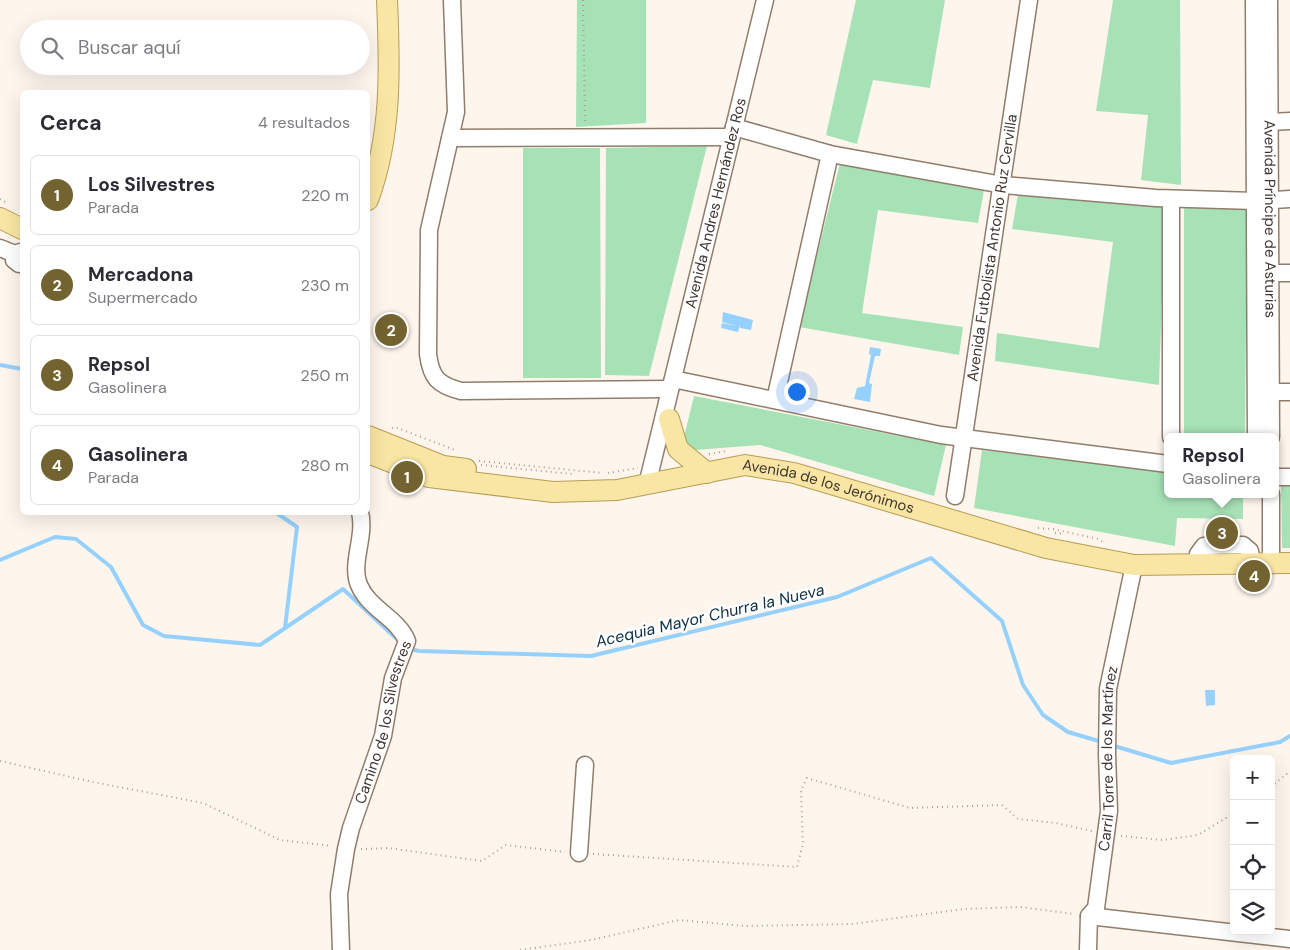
<!DOCTYPE html>
<html lang="es">
<head>
<meta charset="utf-8">
<style>
  :root { --surface:#fff; --page:#f7f7f7; --text:#2b2b33; --muted:#7c7c81; --line:#e1e1e2; --accent:#726330 }
  body { margin:0; font-family:"DM Sans",sans-serif; background:var(--page); color:var(--text) }
  .controls { position:absolute; right:15px; bottom:15px; display:grid; overflow:hidden; border-radius:8px; box-shadow:0 5px 20px #0002 }
  .controls button { width:45px; height:45px; display:grid; place-items:center; padding:0; border:0; border-bottom:1px solid var(--line); background:var(--surface); color:var(--text); font:25px sans-serif }
  .you { position:absolute; left:796px; top:391px; width:18px; height:18px; margin:-12px; border:4px solid #fff; border-radius:50%; background:#1a73e8; box-shadow:0 0 0 8px #1a73e833 }
  .badge { display:grid; place-items:center; width:32px; height:32px; border-radius:50%; background:var(--accent); color:#fff; font-size:16px; font-weight:700 }
  .pin { position:absolute; translate:-50% -50%; border:2px solid #fff; box-shadow:0 1px 5px #0006 }
  .popup { position:absolute; left:1164px; top:433px; width:115px; height:65px; box-sizing:border-box; display:grid; place-content:center; border-radius:8px; background:var(--surface); filter:drop-shadow(0 1px 4px #0005); font-size:16px; white-space:nowrap; color:var(--muted) }
  .popup b { font-size:19px; color:var(--text) }
  .popup::after { content:''; position:absolute; left:50%; top:100%; margin-left:-10px; border:10px solid transparent; border-top-color:var(--surface) }
  .list { margin:0; padding:0; list-style:none }
  h2 { display:flex; justify-content:space-between; align-items:center; height:65px; margin:0; padding:0 20px; font-size:21px }
  h2 small { font-size:16px; font-weight:400; color:var(--muted) }
  .list li { display:grid; grid-template-columns:32px 1fr auto; gap:15px; align-items:center; box-sizing:border-box; height:80px; margin:0 10px 10px; padding:0 10px; border:1px solid var(--line); border-radius:8px }
  .list b { display:block; font-size:19px; white-space:nowrap }
  .list p { margin:0; font-size:16px; white-space:nowrap; color:var(--muted) }
  .list em { font-size:16px; font-style:normal; color:var(--muted) }
  .icon { flex:none; width:28px; height:28px; fill:none; stroke:currentColor; stroke-width:2; stroke-linecap:round; stroke-linejoin:round }
  .map { position:relative; flex:none; width:1290px; height:950px; overflow:hidden }
  .search { position:absolute; background:var(--surface); box-shadow:0 5px 20px #0002; left:20px; top:20px; width:350px; height:55px; display:flex; align-items:center; gap:12px; box-sizing:border-box; padding:0 18px; border-radius:28px; color:var(--muted); font-size:19px }
  .panel { position:absolute; background:var(--surface); box-shadow:0 5px 20px #0002; left:20px; top:90px; width:350px; height:425px; border-radius:8px }
  .map>svg:first-child { display:block }
</style>
</head>
<body>
<div class="map">
<svg width="1290" height="950" viewBox="0 0 1290 950">
  <rect width="100%" height="100%" fill="#fef5ed"/>
  <g fill="#a7e2b7">
    <path d="M577 0H646V123L576 127Z"/>
    <path d="M856 0H945L930 88 873 80 857 144 826 135Z"/>
    <path d="M1113 0H1180L1181 185 1141 180 1148 115 1096 111Z"/>
    <path d="M707 146 649 376 605 375 606 148Z"/>
    <path d="M523 148H600L601 378H523Z"/>
    <path d="M840 163 984 190 978 223 878 210 862 313 963 327 959 355 799 327Z"/>
    <path d="M1018 194 1165 204 1159 385 995 361 997 333 1099 348 1113 242 1012 229Z"/>
    <path d="M1184 206 1247 207 1245 437H1184Z"/>
    <path d="M694 396 946 445 934 496 760 445 695 450 683 441Z"/>
    <path d="M982 450 1168 472V494H1243V519L1177 518 1175 546 974 508Z"/>
    <path d="M1281 485H1290V548H1282Z"/>
  </g>
  <g fill="#96d1fe">
    <path d="M723 312 753 320 751 330 740 328V325L738 332 721 328 722 323 736 326 722 322Z"/>
    <path d="M870 347 881 349 880 356H875L869 383 872 384 870 402 854 399 857 388 865 386 871 355 869 354Z"/>
    <path d="M1205 690H1215V705L1206 706Z"/>
  </g>
  <g fill="none" stroke-linecap="round" stroke-linejoin="round">
    <g stroke="#96d1fe" stroke-width="4">
      <path d="M0 365 22 369"/>
      <path d="M275 512 297 527 285 628"/>
      <path d="M0 560 55 537 76 539 111 567 143 625 164 636 260 645 343 589 400 642"/>
      <path d="M410 649 419 651 591 656 837 597 931 558 1002 621 1023 685 1043 715 1068 732 1102 742"/>
      <path d="M1111 745 1171 763 1280 742 1290 736"/>
    </g>
    <defs>
      <g id="minor">
        <path d="M452 0 456 112 429 230 428 354C431 378 438 385 461 391L670 389"/>
        <path d="M1254 0 1256 437"/>
        <path id="s1" d="M1269 0 1271 437"/>
        <path d="M1269 122 1290 121"/>
        <path d="M734 127 830 154 1003 185 1156 198 1255 201 1290 199"/>
        <path d="M450 138 731 137"/>
        <path d="M0 248 15 254"/>
        <path d="M22 254 20 252 15 254 14 260 19 264 22 263"/>
        <path d="M1270 273H1290"/>
        <path d="M673 379 941 435 1168 464"/>
        <path d="M1271 392H1290"/>
        <path d="M775 400 830 154"/>
        <path d="M1171 437V199"/>
        <path d="M1276 477H1290"/>
        <path id="s2" d="M647 485 765 0"/>
        <path d="M1271 494V565"/>
        <path id="s3" d="M955 496 1029 0"/>
        <path d="M1197 564 1198 554 1204 546 1243 545 1250 551 1252 564"/>
        <path d="M579 853 585 765"/>
        <path d="M1089 916 1290 939"/>
        <path id="s4" d="M341 950 339 894 346 849 351 828 383 736 393 678 407 641C398 618 369 609 359 585 350 563 366 537 360 512"/>
        <path id="s5" d="M1088 950 1089 916 1096 908 1109 811 1107 754 1108 689 1134 565"/>
      </g>
      <g id="major">
        <path d="M368 200C392 135 390 68 387 0"/>
        <path d="M0 218 22 229"/>
        <path d="M669 419 678 449 707 473"/>
        <path d="M368 436 443 466 466 469"/>
        <path id="s6" d="M368 453 429 477 553 492 617 490 745 465 794 473 1046 548 1134 565 1290 563"/>
      </g>
    </defs>
    <use href="#minor" stroke="#907d6b" stroke-width="19"/>
    <use href="#major" stroke="#b69e54" stroke-width="22"/>
    <g stroke="#a89f98" stroke-width="2" stroke-dasharray="1 4" stroke-linecap="butt">
      <path d="M583 0 585 123"/>
      <path d="M0 199 7 203"/>
      <path d="M392 428 395 427 455 450"/>
      <path d="M709 454 726 451"/>
      <path d="M479 461 603 473"/>
      <path d="M481 465 573 474"/>
      <path d="M608 473 638 468"/>
      <path d="M1038 528 1053 529 1098 539 1103 542"/>
      <path d="M1055 533 1065 534"/>
      <path d="M0 761 93 782 203 803 280 840 332 846"/>
      <path d="M1271 787 1290 771"/>
      <path d="M1121 836 1163 840 1198 835 1234 813"/>
      <path d="M361 849 388 848 482 861 506 845 565 852"/>
      <path d="M593 854 797 867 803 844 801 790 807 778 910 808 1002 805 1018 819 1056 823 1092 831"/>
      <path d="M520 950 591 940 679 920 745 926 852 924 964 909 1020 907 1074 914"/>
    </g>
    <use href="#minor" stroke="#fff" stroke-width="16"/>
    <use href="#major" stroke="#f9e6a4" stroke-width="20"/>
  </g>
  <g text-anchor="middle" stroke-width="5" stroke-linejoin="round" paint-order="stroke">
    <g font-size="15" fill="#403730" stroke="#fff">
      <text dy="5" stroke="none"><textPath href="#s2" startOffset="290">Avenida Andres Hernández Ros</textPath></text>
      <text dy="5" stroke="none"><textPath href="#s1" startOffset="219">Avenida Príncipe de Asturias</textPath></text>
      <text dy="5" stroke="none"><textPath href="#s3" startOffset="251">Avenida Futbolista Antonio Ruz Cervilla</textPath></text>
      <text dy="5" stroke="none"><textPath href="#s6" startOffset="471">Avenida de los Jerónimos</textPath></text>
      <text dy="5" stroke="none"><textPath href="#s4" startOffset="234">Camino de los Silvestres</textPath></text>
      <text dy="5" stroke="none"><textPath href="#s5" startOffset="195">Carril Torre de los Martínez</textPath></text>
    </g>
    <g font-size="16" font-style="italic" fill="#0d2f45" stroke="#fff">
      <text transform="translate(710 615) rotate(-13)" y="6">Acequia Mayor Churra la Nueva</text>
    </g>
  </g>
</svg>
<div class="controls">
<button>+</button>
<button>−</button>
<button><svg class="icon" aria-label="locate" viewBox="0 0 24 24"><circle cx="12" cy="12" r="6"/><path d="M12 2v4M12 18v4M2 12h4M18 12h4"/></svg></button>
<button><svg class="icon" aria-label="layers" viewBox="0 0 24 24"><path d="M12 4l9 5-9 5-9-5zM3 14l9 5 9-5"/></svg></button>
</div>
<div class="you"></div>
<div class="pin badge" style="left:407px;top:477px">1</div>
<div class="pin badge" style="left:391px;top:330px">2</div>
<div class="pin badge" style="left:1222px;top:533px">3</div>
<div class="popup"><b>Repsol</b>Gasolinera</div>
<div class="pin badge" style="left:1254px;top:576px">4</div>
<div class="search"><svg class="icon" aria-label="search" viewBox="0 0 24 24"><circle cx="10" cy="10" r="6"/><path d="M15 15l6 6"/></svg>Buscar aquí</div>
<section class="panel">
<h2>Cerca<small>4 resultados</small></h2>
<ul class="list">
<li><span class="badge">1</span><div><b>Los Silvestres</b><p>Parada</p></div><em>220 m</em></li>
<li><span class="badge">2</span><div><b>Mercadona</b><p>Supermercado</p></div><em>230 m</em></li>
<li><span class="badge">3</span><div><b>Repsol</b><p>Gasolinera</p></div><em>250 m</em></li>
<li><span class="badge">4</span><div><b>Gasolinera</b><p>Parada</p></div><em>280 m</em></li>
</ul>
</section>
</div>
</body>
</html>
